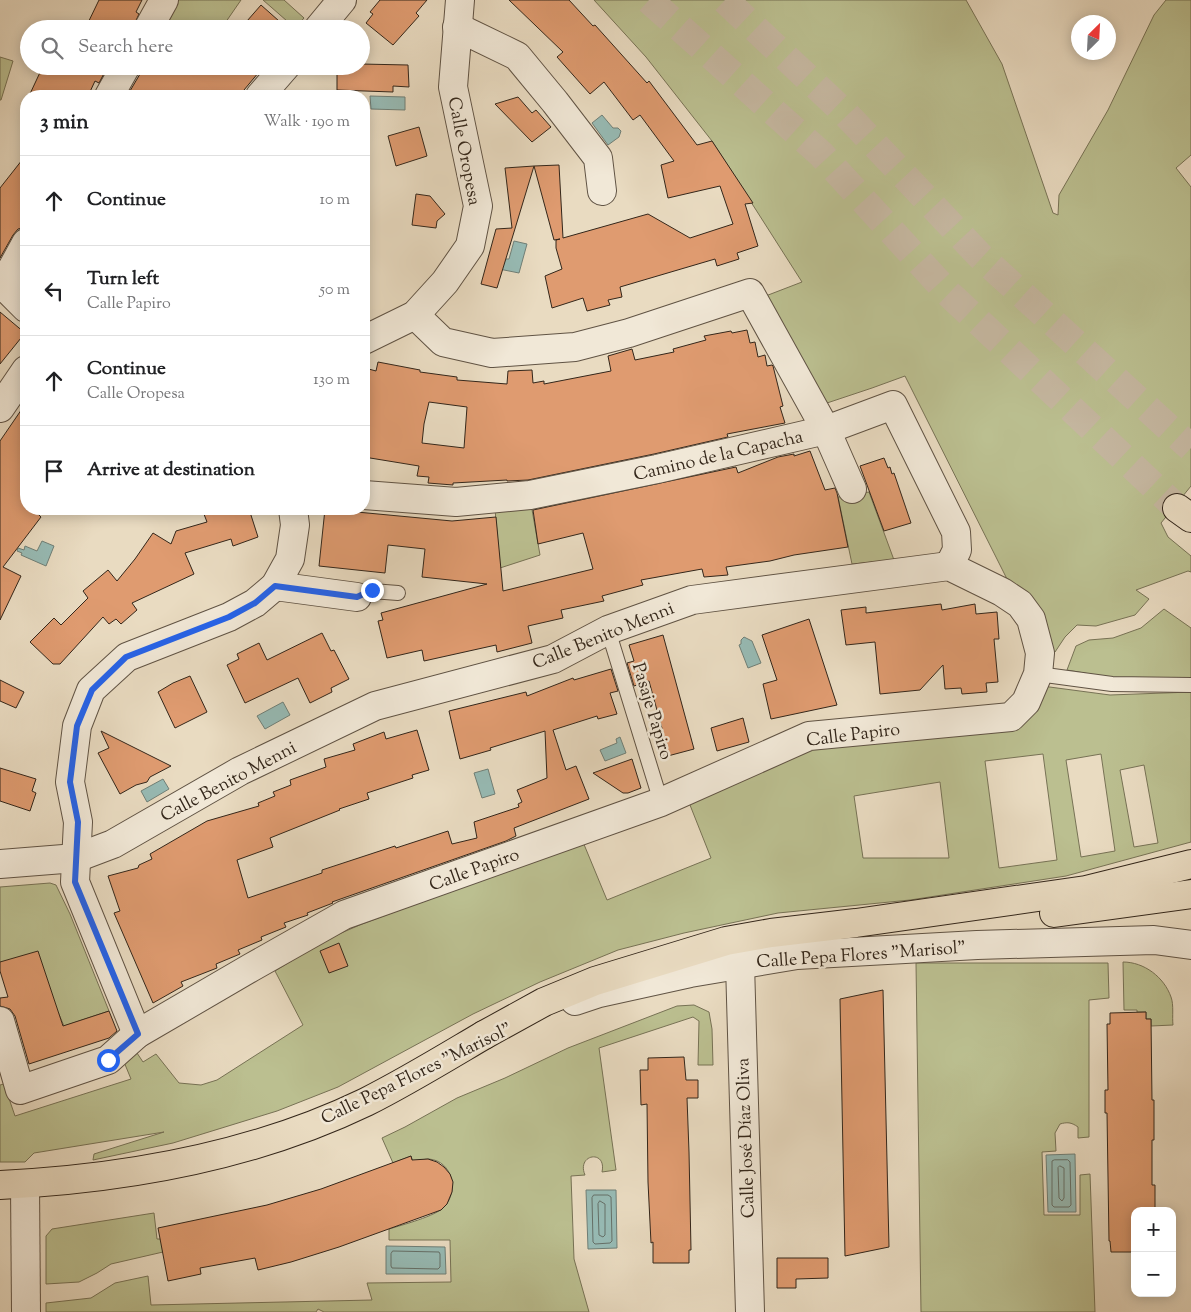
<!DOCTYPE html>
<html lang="en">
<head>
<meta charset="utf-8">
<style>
  :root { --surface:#fff; --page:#f6f6f6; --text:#202124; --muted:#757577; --line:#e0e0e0 }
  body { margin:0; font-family:"Sorts Mill Goudy",serif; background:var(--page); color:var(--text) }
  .controls { position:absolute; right:15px; bottom:15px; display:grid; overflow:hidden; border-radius:10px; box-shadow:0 2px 12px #0003 }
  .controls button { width:45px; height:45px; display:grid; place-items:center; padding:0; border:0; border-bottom:1px solid var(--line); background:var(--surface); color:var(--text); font:25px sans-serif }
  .compass { position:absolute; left:1071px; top:15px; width:45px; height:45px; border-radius:50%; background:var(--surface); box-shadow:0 2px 12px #0003; rotate:24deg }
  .stop { position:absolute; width:15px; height:15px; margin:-11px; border:4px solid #2563eb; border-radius:50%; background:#fff }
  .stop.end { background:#2563eb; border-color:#fff; box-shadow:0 1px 5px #0008 }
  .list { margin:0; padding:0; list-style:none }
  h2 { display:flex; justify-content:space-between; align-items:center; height:65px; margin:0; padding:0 20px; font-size:21px }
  h2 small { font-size:16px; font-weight:400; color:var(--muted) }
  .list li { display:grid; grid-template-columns:32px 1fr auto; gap:15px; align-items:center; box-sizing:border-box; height:90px; padding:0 20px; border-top:1px solid var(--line) }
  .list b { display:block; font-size:19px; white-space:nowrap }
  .list p { margin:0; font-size:16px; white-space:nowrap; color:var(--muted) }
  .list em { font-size:16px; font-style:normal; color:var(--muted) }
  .icon { flex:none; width:28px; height:28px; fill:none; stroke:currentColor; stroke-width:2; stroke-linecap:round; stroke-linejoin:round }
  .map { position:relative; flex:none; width:1191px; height:1312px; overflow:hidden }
  .search { position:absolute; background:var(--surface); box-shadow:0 2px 12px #0003; left:20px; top:20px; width:350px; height:55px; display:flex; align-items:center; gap:12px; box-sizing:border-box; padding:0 18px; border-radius:28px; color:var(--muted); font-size:19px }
  .panel { position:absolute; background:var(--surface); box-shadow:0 2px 12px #0003; left:20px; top:90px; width:350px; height:425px; border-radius:20px }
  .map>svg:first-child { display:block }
</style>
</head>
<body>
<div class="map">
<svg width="1191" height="1312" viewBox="0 0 1191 1312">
  <rect width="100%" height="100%" fill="#e9dbc1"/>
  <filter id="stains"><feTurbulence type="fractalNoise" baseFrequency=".004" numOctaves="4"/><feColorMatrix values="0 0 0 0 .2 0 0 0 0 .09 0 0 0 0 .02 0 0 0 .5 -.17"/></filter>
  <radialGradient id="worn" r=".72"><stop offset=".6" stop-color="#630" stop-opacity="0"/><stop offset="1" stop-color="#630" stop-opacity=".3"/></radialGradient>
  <g fill="#bbbf90" stroke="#777255" fill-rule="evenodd">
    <path d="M176 0H241L221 29H166L161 26Z"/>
    <path d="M263 0H284L304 18 295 28Z"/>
    <path d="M594 0H966L1002 64 1053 213 1058 215 1059 195 1108 110 1154 15 1166 0H1191V155L1176 168 1191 187V486L1161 523 1168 537 1191 556V572L1188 571 1136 590 1149 599 1135 615 1096 626 1077 625 1065 637 1055 652H1049L1008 581 905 376 872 388 824 404 763 297 802 282 712 141 646 57Z"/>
    <path d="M0 57 13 61 1 100H0Z"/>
    <path d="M869 492 894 560 852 564 838 497Z"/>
    <path d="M531 504 540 555 500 568 495 509Z"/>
    <path d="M1164 609 1191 628V678H1113L1067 670 1076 646 1089 640 1113 638 1141 628Z"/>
    <path d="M1042 686 1110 695 1191 692V842L1066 876 910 900 778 913 684 933 618 950 540 982 473 1014 338 1087 277 1111 173 1143 93 1160 94 1154 164 1132 34 1153 25 1162H0V1085L4 1084 15 1116 131 1079 124 1062 137 1053 143 1062 156 1054 179 1083 201 1085 217 1080 303 1025 275 971 325 940 362 924 583 842 607 900 711 858 688 800 815 742 1009 726ZM1043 754 1057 860 999 868 985 761ZM1101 754 1115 851 1081 857 1066 760ZM1144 765 1158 843 1134 847 1120 770ZM940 782 949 858H863L854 796Z"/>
    <path d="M50 883 56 885 70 914 109 1011 64 1026 58 1012 0 962V887Z"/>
    <path d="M1123 962C1144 962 1164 977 1171 997 1174 1005 1172 1017 1173 1025L1151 1026V1019H1146V1012H1137V1010H1124Z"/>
    <path d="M916 963H1108L1109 998 1089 1000V1137L1078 1138V1127C1071 1122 1067 1122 1060 1124L1055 1133 1056 1151 1042 1152 1044 1215H1080V1175L1090 1174 1095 1312H921Z"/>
    <path d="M694 1005 709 1012 712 1029 713 1065H698L699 1021 693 1017 599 1048 616 1170 602 1172C607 1149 576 1154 585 1175L571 1176 574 1259 589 1312H324L318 1309 316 1312H46V1303L91 1298 115 1283 148 1276 151 1305 372 1300 367 1283 451 1282 450 1240H389V1229C402 1225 436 1216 444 1207 459 1192 453 1161 429 1159 424 1159 418 1161 413 1162L411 1156 393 1163 382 1138 405 1127 457 1098 505 1078 568 1048 677 1006Z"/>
    <path d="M154 1213 157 1239H161L163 1252 111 1264 97 1273 79 1282 46 1284V1236L52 1229Z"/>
  </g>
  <g fill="#97bbb5" stroke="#6f7f77">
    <path d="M370 96 405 97V110L371 109Z"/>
    <path d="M602 115 613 128H618L621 131 619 137 608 145 592 123Z"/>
    <path d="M514 241 527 244 519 273 494 268 496 259H509Z"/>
    <path d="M42 541 54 546 46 566 21 555 22 553 17 551 18 548 24 550 25 546 37 551Z"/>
    <path d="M744 637 752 641 761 663 748 668 739 645 741 644V640Z"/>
    <path d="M283 702 290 715 265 729 257 716Z"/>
    <path d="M620 737 626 753 605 761 600 750 617 743 616 739Z"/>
    <path d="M488 769 495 794 482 798 474 773Z"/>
    <path d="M163 779 169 789 147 802 141 791Z"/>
    <path d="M1075 1154 1076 1212H1048L1046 1155Z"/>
    <path d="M586 1190H616L617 1248 588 1249Z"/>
    <path d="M386 1246 445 1247 446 1274H386Z"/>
  </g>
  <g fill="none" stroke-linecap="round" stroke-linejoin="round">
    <g stroke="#657068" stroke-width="1">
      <path d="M1068 1160 1070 1162 1071 1205 1069 1207H1054L1052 1205V1161L1054 1160Z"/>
      <path d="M1060 1166 1064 1168V1198L1062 1201 1059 1198 1058 1168Z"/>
      <path d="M594 1195H608L611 1197 612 1241 610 1243 595 1244 593 1242 592 1198Z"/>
      <path d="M600 1201 605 1204V1235L603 1237 599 1235 598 1204Z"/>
      <path d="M393 1251 439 1252 440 1254V1267L438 1269 392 1268 391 1266V1254Z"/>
    </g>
  </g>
  <g fill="#df9b70" stroke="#33261a" fill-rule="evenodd">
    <path d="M99 0H142L136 12 139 14 132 29H85Z"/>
    <path d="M380 0H427L416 13 419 16 393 45 366 23 373 14 370 12Z"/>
    <path d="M509 0H569L593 26 595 25 647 83 649 81 697 145 712 141 753 203 745 204 758 246 737 253 739 259 717 266 715 259 620 287 622 297 608 300 610 305 587 311 583 298 552 308 545 276 562 269 556 248V240L560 239 554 240 534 166 559 165 563 238 648 214 690 238 733 224 720 186 668 198 661 165 674 161 640 115 633 120 604 82 590 94 557 57 563 52Z"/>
    <path d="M261 5 288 29H240Z"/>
    <path d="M361 64 408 65 409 87 393 86V92L337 90V66H361Z"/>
    <path d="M43 66H108L99 83 95 81 88 96H29Z"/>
    <path d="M142 66H264L239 96H127L140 74Z"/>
    <path d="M518 97 532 113 536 110 551 127 532 142 495 104Z"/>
    <path d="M419 127 427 156 396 166 388 136Z"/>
    <path d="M26 155V227L18 229 13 235 0 258V188Z"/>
    <path d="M534 166 497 288 481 284 496 229 512 228 505 168Z"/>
    <path d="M416 194 430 196 445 214 437 221 436 228 412 225Z"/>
    <path d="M0 312 25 333 0 364Z"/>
    <path d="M747 330 750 343 755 342 758 357 765 355 767 366 772 365 773 366 783 406 780 407 785 423 727 434 728 437 654 454 528 480 507 481V480L453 483V485L428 483 429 477 417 476 419 466 364 457V380L365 368 376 371 378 362 420 370V372L457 377V380L507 384 508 371 532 370 533 383 544 381V384L611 371 608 356 632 349 635 360 674 352 673 349 706 340 704 336 731 331 732 333ZM429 402 467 407 464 448 422 443 424 424Z"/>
    <path d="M26 403V509H33L41 517 3 567 21 576 0 620V441Z"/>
    <path d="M810 451 825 490 835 488 837 493 848 547 794 555 770 561 726 567 728 575 704 577 702 569 641 580 643 585 602 596 604 601 561 610 563 618 528 626 532 643 497 652 496 645 424 661 422 650 387 658 378 621 383 620 381 613 487 584 422 577 425 549 388 545 385 573 319 566 325 509 452 521 496 517 503 591 593 569 583 533 538 544 533 510 736 467 738 473 778 457 794 454V456Z"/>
    <path d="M884 458 888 468 890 467 892 474 894 473 911 523 884 531 860 466Z"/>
    <path d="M202 509H249L258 537 233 546 231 539 185 553 194 574 132 603 137 610 121 624 116 619 109 624 103 617 60 664H53L30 642 54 618 61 625 88 598 83 591 108 570 117 581 135 559 153 533 171 544 176 531 207 522Z"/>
    <path d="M941 604 942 610 975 604 976 614 997 612 999 639H994L998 682 986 683 987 692 962 694 961 688 945 689 943 665 920 690 880 694 875 642 846 645 841 610 866 607V613Z"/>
    <path d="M809 619 837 705 771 719 763 684 777 680 762 635Z"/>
    <path d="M322 633 331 651 334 650 349 679 331 688 332 692 310 703 298 678 245 703 227 665 239 659 237 654 259 643 267 660Z"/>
    <path d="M663 635 694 749 664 757 657 733 663 732 649 681 634 686 627 663 634 661 629 645Z"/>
    <path d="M611 669 618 691 610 693 617 714 598 719 597 716 553 730 566 770 576 766 589 799 514 828 516 836 506 841 332 902 333 903 307 913 308 915 284 923 286 927 261 937 262 940 238 950 240 954 216 964 217 968 181 982 183 986 153 1003 114 913 120 911 108 876 138 868 139 865 152 859 150 854 207 821 259 806 258 803 275 796 273 792 291 785 290 780 326 767 324 759 355 750 353 744 384 732 386 739 417 730 429 770 412 775 413 778 367 793 369 799 339 809 340 810 270 838 273 847 237 860 248 898 322 873V870L395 846 396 848 448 831 452 844 477 838 474 822 519 807 518 804 522 802 517 790 547 778 545 731 490 748 491 750 460 759 449 711 526 692 527 696 573 678 574 680Z"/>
    <path d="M190 676 207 712 175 728 158 692 173 683Z"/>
    <path d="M0 680 24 692 16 708 0 701Z"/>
    <path d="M743 718 749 742 717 751 711 728Z"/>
    <path d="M101 731 171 766 150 777 147 782 136 785 120 794 98 753 109 748Z"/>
    <path d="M632 759 641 788 628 793H623L593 773Z"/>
    <path d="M0 768 36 779 32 791 36 793 30 811 0 801Z"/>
    <path d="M339 943 348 966 329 973 320 951Z"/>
    <path d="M38 951 63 1026 109 1011 117 1031 109 1038 29 1064 15 1016 10 1009 0 1006V998L8 997 0 971V962Z"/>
    <path d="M883 990 889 1247 845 1256 840 999Z"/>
    <path d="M1146 1012V1019H1151L1152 1100H1154V1140H1152V1185H1155V1211H1135V1252H1111L1110 1241H1109L1107 1113H1105V1090H1108L1107 1024H1110V1013Z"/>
    <path d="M684 1057 686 1080H698V1098H687L689 1152 691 1250H689V1263H653V1242L651 1243 648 1182 647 1104 641 1105 640 1070H648V1058Z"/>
    <path d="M411 1156 412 1160 428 1159 437 1162 444 1167 450 1174 453 1182 452 1192 447 1204 441 1210 339 1247 291 1262 258 1270 255 1258 200 1268 201 1274 168 1281 158 1228 267 1205 321 1189Z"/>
    <path d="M777 1258H828V1278L796 1279V1288H777Z"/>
  </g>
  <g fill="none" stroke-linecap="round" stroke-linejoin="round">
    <g stroke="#c5b7a0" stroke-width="28" stroke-dasharray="28 14" stroke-linecap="butt">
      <path d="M649 0 821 154 948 293 1177 508"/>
      <path d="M725 0 845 113 981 257 1191 448"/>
    </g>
    <defs>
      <g id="service">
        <path d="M357 597 372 591 398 593"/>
        <path d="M608 630 661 802"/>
        <path d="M1038 674 1112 684 1191 685"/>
      </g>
      <g id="minor">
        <path d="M457 27 517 56 555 102 598 158 602 191"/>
        <path d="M148 29 164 0"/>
        <path d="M318 29 342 0"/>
        <path d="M109 96 126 66"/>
        <path d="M260 96 286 66"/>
        <path d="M26 243 3 285 26 308"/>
        <path d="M415 315 443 342 492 353 575 347 629 333 750 293 826 430 852 489"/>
        <path d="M364 340 415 315 445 282 470 246 478 206 453 87 460 0"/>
        <path d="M0 408 26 370"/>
        <path d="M364 495 456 502 530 495 657 469 826 430 893 405 956 532 957 550 949 566"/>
        <path d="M275 586 357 597"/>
        <path d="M0 864 76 858 113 844 240 771 375 706 553 659 608 630 692 600 949 566 1002 592 1020 604 1031 619 1040 653 1038 674 1026 702 1011 717 809 736 661 802 344 915 252 967 137 1034 108 1060 20 1090 0 1021"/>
        <path d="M740 964 750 1312"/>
        <path d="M575 1001 599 993 690 973 797 955 977 945 1154 940 1191 945"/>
        <path d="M137 1034 75 882 78 822 70 782 77 726 91 690 127 657 229 617 255 603 275 586 290 559 295 525 293 509"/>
        <path d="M25 1184 26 1312"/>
      </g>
      <path id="primary" d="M0 1185C125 1179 252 1157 366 1102 406 1082 445 1058 484 1035"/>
      <g id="motorway">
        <path d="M1177 508 1191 518"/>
        <path d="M1054 913 1191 894"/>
        <path d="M484 1035 544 1002 595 981 726 941 771 933 856 923 1086 890 1191 864"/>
      </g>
    </defs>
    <use href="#service" stroke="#605344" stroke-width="16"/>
    <use href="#minor" stroke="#605344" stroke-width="30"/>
    <use href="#primary" stroke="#33261a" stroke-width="30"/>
    <use href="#motorway" stroke="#33261a" stroke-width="30"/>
    <use href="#service" stroke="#f1e8d7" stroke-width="14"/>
    <use href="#minor" stroke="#f1e8d7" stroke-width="28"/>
    <use href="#primary" stroke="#e9dbc1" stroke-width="28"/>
    <use href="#motorway" stroke="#e9dbc1" stroke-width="28"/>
  </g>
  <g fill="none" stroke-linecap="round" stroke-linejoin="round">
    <path stroke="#2563eb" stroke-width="6" d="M108 1060 138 1034 75 882 78 822 70 782 77 726 92 690 126 657 229 617 255 603 275 586 357 597 372 590"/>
  </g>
  <g text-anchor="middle" stroke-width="5" stroke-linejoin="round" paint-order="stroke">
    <g font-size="18" fill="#33261a" stroke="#f1e8d7">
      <text transform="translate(465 151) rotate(79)" y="6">Calle Oropesa</text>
      <text transform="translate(718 455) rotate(-13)" y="6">Camino de la Capacha</text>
      <text transform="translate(603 635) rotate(-22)" y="6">Calle Benito Menni</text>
      <text transform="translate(653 711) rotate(73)" y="6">Pasaje Papiro</text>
      <text transform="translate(853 734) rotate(-7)" y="6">Calle Papiro</text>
      <text transform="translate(228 781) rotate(-28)" y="6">Calle Benito Menni</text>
      <text transform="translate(474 869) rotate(-20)" y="6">Calle Papiro</text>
      <text transform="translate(861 954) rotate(-4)" y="6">Calle Pepa Flores "Marisol"</text>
      <text transform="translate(416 1073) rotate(-26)" y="6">Calle Pepa Flores "Marisol"</text>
      <text transform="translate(745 1138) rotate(-92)" y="6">Calle José Díaz Oliva</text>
    </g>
  </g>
  <rect width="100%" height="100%" filter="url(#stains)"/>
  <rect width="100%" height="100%" fill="url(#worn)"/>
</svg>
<div class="controls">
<button>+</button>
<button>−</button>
</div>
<svg class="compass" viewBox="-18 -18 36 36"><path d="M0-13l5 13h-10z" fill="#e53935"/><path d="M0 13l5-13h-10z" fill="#757577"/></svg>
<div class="stop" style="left:108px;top:1060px"></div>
<div class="stop end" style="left:372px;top:590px"></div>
<div class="search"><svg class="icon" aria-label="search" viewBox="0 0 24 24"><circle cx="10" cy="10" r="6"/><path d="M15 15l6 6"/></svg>Search here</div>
<section class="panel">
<h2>3 min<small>Walk · 190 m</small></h2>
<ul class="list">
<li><svg class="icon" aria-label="ahead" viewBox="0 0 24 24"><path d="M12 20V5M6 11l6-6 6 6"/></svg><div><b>Continue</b></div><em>10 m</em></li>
<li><svg class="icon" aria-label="left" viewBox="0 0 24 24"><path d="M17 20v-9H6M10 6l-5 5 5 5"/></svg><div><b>Turn left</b><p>Calle Papiro</p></div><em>50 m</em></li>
<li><svg class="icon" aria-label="ahead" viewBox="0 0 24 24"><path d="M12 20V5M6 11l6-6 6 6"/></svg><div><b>Continue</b><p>Calle Oropesa</p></div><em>130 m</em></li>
<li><svg class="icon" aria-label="arrive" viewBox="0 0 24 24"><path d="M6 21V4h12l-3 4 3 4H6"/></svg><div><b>Arrive at destination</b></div></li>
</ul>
</section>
</div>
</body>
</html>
